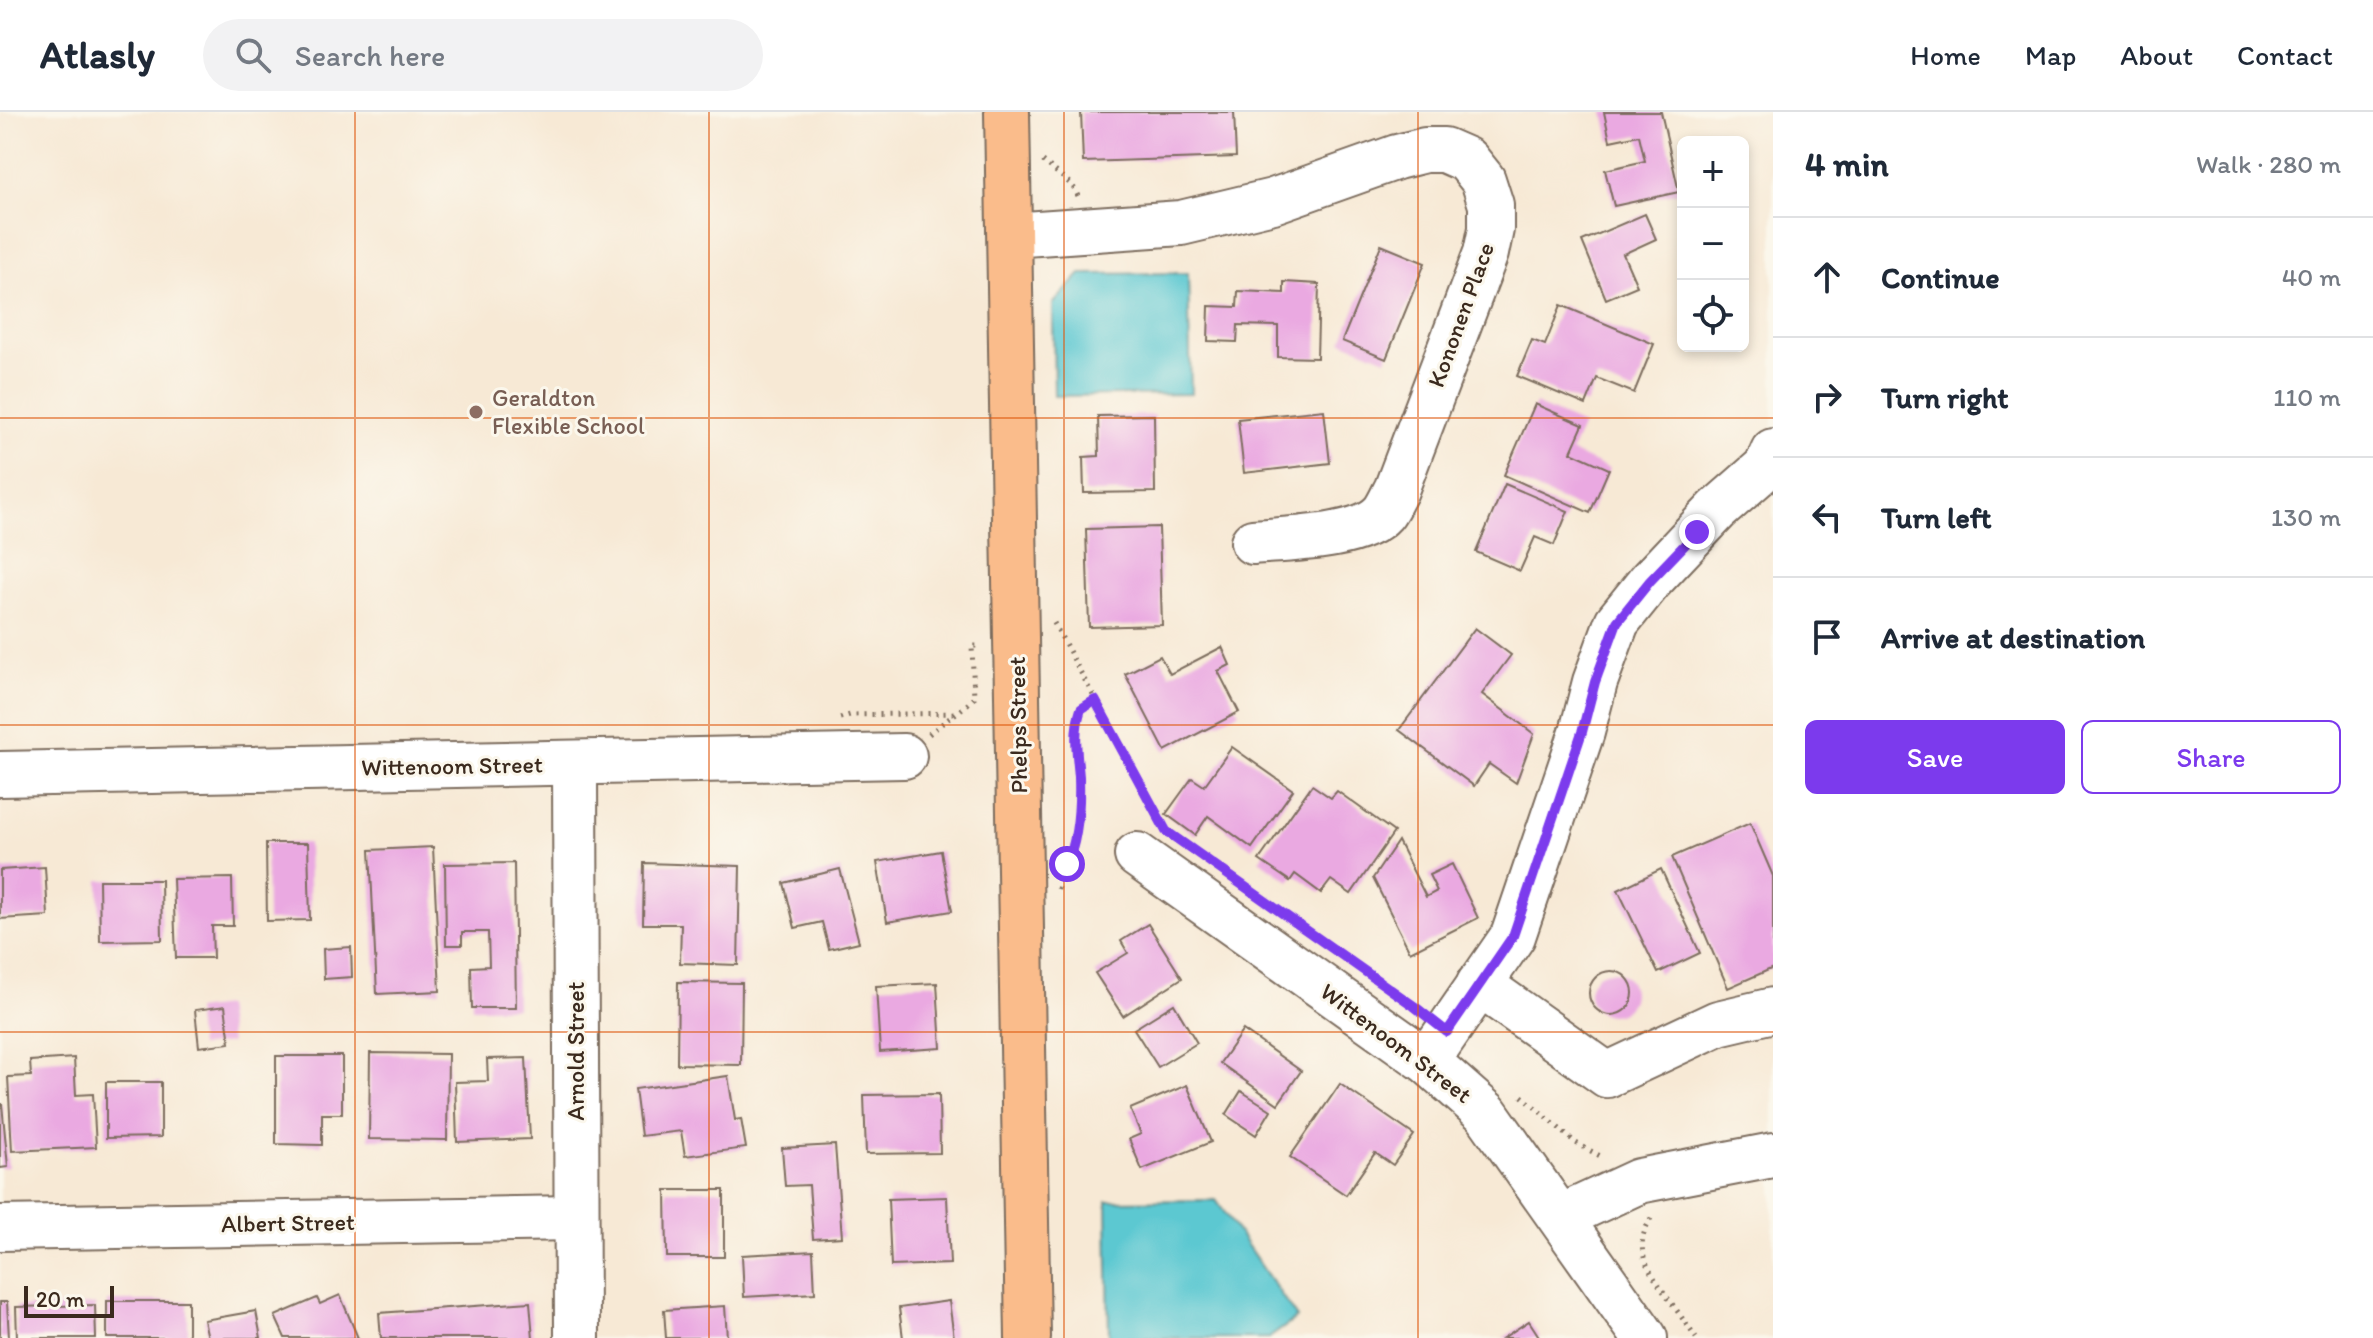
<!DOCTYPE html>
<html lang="en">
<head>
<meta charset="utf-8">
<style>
  :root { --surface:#fff; --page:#f2f2f3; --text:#1f2937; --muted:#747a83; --line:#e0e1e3; --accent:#7c3aed }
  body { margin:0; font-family:Itim,sans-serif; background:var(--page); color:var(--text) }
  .controls { position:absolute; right:24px; top:24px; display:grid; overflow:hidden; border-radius:12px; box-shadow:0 4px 12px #0003 }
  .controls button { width:72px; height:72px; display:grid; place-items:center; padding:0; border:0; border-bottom:2px solid var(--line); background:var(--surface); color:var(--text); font:40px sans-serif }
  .scale { position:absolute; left:24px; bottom:20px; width:90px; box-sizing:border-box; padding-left:8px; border:4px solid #3b2a1e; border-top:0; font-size:22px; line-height:28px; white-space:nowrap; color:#3b2a1e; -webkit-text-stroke:6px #fbf7ec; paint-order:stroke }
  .stop { position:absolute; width:24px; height:24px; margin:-18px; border:6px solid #7c3aed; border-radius:50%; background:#fff }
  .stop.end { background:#7c3aed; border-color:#fff; box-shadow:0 2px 8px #0008 }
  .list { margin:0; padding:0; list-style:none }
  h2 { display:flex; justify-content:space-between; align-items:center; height:104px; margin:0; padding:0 32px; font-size:34px }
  h2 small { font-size:26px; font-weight:400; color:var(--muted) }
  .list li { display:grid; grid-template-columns:52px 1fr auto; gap:24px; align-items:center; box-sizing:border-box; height:120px; padding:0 32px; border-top:2px solid var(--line) }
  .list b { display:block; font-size:30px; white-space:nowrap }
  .list em { font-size:26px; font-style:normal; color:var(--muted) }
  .actions { display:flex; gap:16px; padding:24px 32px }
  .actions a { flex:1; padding:18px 0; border:2px solid var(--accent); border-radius:12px; text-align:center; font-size:28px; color:var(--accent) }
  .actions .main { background:var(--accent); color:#fff }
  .icon { flex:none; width:44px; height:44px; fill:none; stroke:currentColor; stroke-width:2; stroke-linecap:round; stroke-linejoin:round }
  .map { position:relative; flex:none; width:1773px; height:1226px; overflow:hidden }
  header { display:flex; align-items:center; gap:48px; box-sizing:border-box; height:112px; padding:0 40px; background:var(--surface); border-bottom:2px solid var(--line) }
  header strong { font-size:38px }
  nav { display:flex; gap:44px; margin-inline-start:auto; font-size:28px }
  .search { width:560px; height:72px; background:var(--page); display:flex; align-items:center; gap:20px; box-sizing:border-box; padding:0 28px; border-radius:44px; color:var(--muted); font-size:30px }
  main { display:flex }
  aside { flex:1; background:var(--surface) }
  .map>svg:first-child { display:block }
</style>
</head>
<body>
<header>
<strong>Atlasly</strong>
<div class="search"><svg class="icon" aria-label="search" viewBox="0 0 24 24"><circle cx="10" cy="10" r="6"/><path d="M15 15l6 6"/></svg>Search here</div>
<nav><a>Home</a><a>Map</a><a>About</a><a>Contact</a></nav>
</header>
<main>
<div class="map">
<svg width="1773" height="1226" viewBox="0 0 1773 1226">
  <rect width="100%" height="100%" fill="#fbf7ec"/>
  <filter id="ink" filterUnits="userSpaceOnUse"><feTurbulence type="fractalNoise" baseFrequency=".0125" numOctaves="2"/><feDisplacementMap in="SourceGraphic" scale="16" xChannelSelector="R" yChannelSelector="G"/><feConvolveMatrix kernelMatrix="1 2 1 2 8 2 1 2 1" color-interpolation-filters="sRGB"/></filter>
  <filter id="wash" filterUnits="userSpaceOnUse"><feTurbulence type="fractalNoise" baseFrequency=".006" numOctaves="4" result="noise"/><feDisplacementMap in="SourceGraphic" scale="32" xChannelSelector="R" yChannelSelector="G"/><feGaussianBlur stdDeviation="1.8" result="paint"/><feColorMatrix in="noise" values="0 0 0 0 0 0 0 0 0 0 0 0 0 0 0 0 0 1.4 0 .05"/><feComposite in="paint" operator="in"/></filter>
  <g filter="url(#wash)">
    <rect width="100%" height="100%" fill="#f7e9d5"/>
    <g fill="#5bc8d1" stroke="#4b7978" stroke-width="2">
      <path d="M1188 161 1191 282 1054 284 1053 192 1081 162Z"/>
      <path d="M1216 1088 1297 1206 1269 1226H1109L1107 1089Z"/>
    </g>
    <g id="blocks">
      <g fill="#eaa9e1">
        <path d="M1081 0H1234L1236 45 1083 50Z"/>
        <path d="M1604 0H1661L1679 80 1614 94 1605 58 1645 49 1639 23 1610 29Z"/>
        <path d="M1645 102 1656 127 1623 142 1637 174 1606 187 1582 129Z"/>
        <path d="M1381 133 1425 151 1386 247 1342 229Z"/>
        <path d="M1284 170 1319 172 1317 246 1278 245V214L1238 213 1237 230 1208 229 1209 194 1237 195 1238 179 1284 181Z"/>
        <path d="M1561 193 1654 232 1634 281 1597 266 1586 293 1517 264 1532 228 1545 233Z"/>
        <path d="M1535 292 1583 313 1571 340 1609 357 1590 401 1504 363Z"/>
        <path d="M1324 298 1330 351 1244 361 1238 307Z"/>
        <path d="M1154 303 1155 380 1084 381 1083 345 1099 344 1098 304Z"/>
        <path d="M1505 372 1568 399 1554 433 1535 425 1520 459 1476 440Z"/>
        <path d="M1159 415 1162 513 1089 515 1086 417Z"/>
        <path d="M1475 516 1511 543 1482 582 1534 622 1516 671 1489 652 1474 674 1399 618Z"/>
        <path d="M1222 535 1230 553 1218 559 1239 600 1165 639 1125 562 1160 544 1170 562Z"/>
        <path d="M1232 635 1293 678 1252 736 1208 704 1195 723 1166 702 1192 666 1204 674Z"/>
        <path d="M1312 673 1331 686 1337 679 1394 720 1351 782 1331 768 1321 781 1295 762 1290 769 1259 748Z"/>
        <path d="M1750 711 1773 764V856L1728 876 1672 745Z"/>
        <path d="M1398 729 1426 785 1437 779 1429 763 1452 752 1478 806 1410 840 1373 766Z"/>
        <path d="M266 731H308L310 808 267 809Z"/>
        <path d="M433 735 440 879 377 882 370 738Z"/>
        <path d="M941 739 952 799 887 810 877 750Z"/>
        <path d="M514 751 516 896H472L471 855 489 854 488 820H462V833H446L445 752Z"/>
        <path d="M644 751 740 754 738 853 680 851 681 812H643Z"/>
        <path d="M45 755 48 804 0 807V758Z"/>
        <path d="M840 757 859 830 829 837 822 810 795 816 784 771Z"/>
        <path d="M1661 757 1700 841 1658 861 1618 778Z"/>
        <path d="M232 766 233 814H212L213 846H176L173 767Z"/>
        <path d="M99 768H161L162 828 100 829Z"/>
        <path d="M1148 812 1182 866 1123 904 1095 861 1128 841 1121 829Z"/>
        <path d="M351 835 352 865 324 867 323 837Z"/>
        <circle cx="1611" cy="881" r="22"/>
        <path d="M678 870 742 871 741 953 677 952Z"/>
        <path d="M937 871 941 936 880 940 876 874Z"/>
        <path d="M1174 892 1197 931 1158 955 1134 917Z"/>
        <path d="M225 894 230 931 199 935 195 898Z"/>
        <path d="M1243 918 1301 959 1278 992 1220 951Z"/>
        <path d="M370 941 448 942 447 1028 369 1027Z"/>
        <path d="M276 944H342V1002H322V1033L276 1032Z"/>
        <path d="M74 946 76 983 93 982 96 1035 12 1039 8 965 31 964 30 949Z"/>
        <path d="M526 946 530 1027 457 1030 455 970 488 969 487 947Z"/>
        <path d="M728 964 735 1008 741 1007 746 1036 685 1044 681 1019 641 1024 635 977Z"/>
        <path d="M106 970H161V1025L106 1026Z"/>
        <path d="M1340 972 1414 1023 1393 1053 1375 1041 1346 1083 1290 1045Z"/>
        <path d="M1187 973 1211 1030 1142 1058 1129 1027 1141 1022 1130 997Z"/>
        <path d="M1241 979 1271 998 1256 1023 1226 1003Z"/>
        <path d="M939 982 940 1041 866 1042 864 983Z"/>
        <path d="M0 992H2L8 1055 0 1056Z"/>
        <path d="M835 1033 842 1125 813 1127 809 1073 785 1074 782 1036Z"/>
        <path d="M666 1078H724V1145H667Z"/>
        <path d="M947 1085 950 1152 891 1154 888 1087Z"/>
        <path d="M813 1139 815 1181 744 1185 742 1143Z"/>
        <path d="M340 1183 358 1226H285L275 1204 317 1186 320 1192Z"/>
        <rect x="107" y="1189" width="81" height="37"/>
        <path d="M949 1189 954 1226H903L899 1196Z"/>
        <path d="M0 1190H7L9 1226H0Z"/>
        <path d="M530 1190 533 1226H381L379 1201Z"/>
        <path d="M95 1193 96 1226H17L16 1195Z"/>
        <path d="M725 1194 727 1226H666L664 1198Z"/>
        <path d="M256 1199 261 1226H208L204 1208Z"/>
        <path d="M1529 1209 1540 1226H1503Z"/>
      </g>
    </g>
  </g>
  <g filter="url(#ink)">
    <use href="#blocks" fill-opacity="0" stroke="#7d6d5e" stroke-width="2"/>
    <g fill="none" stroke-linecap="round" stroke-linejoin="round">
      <defs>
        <g id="minor">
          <path d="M1010 123 1181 111 1273 89 1397 45 1425 38H1444L1467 48 1483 68 1491 93V117L1486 141 1396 378C1392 385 1388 395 1383 401 1360 427 1286 427 1253 430"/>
          <path d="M575 652 577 1226"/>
          <path d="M0 662 904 644"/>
          <path d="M1137 743 1427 949 1486 1001 1645 1226"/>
          <path d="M1479 872 1607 963 1718 911 1773 898"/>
          <path d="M1427 949 1513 824 1582 620 1595 570 1617 510 1650 469 1717 398 1766 355 1773 339"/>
          <path d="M1561 1105 1639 1069 1773 1043"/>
          <path d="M0 1116 576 1106"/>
        </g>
        <path id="major" d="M1007 0 1028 1226"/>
      </defs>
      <use href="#minor" stroke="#7d6d5e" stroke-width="48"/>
      <use href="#major" stroke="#7d6d5e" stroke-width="48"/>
      <g stroke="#7d6d5e" stroke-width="5" stroke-dasharray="2 6" stroke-linecap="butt">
        <path d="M1043 49 1073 74 1078 84"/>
        <path d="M1054 511 1165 717"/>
        <path d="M840 606 850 603 959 601"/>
        <path d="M929 622C944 609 960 600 974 586L972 534H979"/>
        <path d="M1058 777C1063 763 1071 750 1074 736 1079 714 1080 687 1079 666 1078 641 1073 621 1081 597L1095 588"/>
        <path d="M1522 984 1576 1031 1602 1045"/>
        <path d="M1651 1106C1631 1139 1649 1157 1667 1185 1677 1198 1686 1212 1696 1226"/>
      </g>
      <use href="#minor" stroke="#fff" stroke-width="44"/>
      <use href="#major" stroke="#fabc8b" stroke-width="44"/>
    </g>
  </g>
  <g fill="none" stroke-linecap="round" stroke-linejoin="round" filter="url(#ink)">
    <path stroke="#7c3aed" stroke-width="10" d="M1067 752C1078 726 1080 694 1079 665 1077 641 1073 621 1081 597L1095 588 1166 719 1414 894 1447 920 1513 824 1582 620 1595 570 1617 510 1650 469 1697 420"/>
  </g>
  <path fill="none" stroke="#df570d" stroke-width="2" stroke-opacity="0.55" d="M355 0V1226M709 0V1226M1064 0V1226M1418 0V1226M0 306H1773M0 613H1773M0 920H1773"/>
  <circle fill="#8d6e63" stroke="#fbf7ec" stroke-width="3" cx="476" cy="300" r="8"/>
  <g text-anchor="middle" stroke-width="6" stroke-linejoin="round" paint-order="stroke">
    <g font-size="24" fill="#3b2a1e" stroke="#fbf7ec">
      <text transform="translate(1461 203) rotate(-70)" y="8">Kononen Place</text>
      <text transform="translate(1018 613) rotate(-91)" y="8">Phelps Street</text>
      <text transform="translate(452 654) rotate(-1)" y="8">Wittenoom Street</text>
      <text transform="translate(1396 931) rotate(37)" y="8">Wittenoom Street</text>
      <text transform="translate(576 939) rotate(-90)" y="8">Arnold Street</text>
      <text transform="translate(288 1111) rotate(-1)" y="8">Albert Street</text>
    </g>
    <g font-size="24" fill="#785e54" stroke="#fbf7ec" text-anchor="start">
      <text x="492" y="294">Geraldton<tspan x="492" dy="28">Flexible School</tspan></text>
    </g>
  </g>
</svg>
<div class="controls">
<button>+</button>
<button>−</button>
<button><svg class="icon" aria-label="locate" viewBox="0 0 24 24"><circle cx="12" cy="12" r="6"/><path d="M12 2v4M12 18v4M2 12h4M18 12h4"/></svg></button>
</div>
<div class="scale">20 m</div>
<div class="stop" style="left:1067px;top:752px"></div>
<div class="stop end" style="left:1697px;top:420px"></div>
</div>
<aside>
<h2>4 min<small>Walk · 280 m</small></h2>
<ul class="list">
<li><svg class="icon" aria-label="ahead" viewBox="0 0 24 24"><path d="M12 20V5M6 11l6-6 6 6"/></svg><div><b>Continue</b></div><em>40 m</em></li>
<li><svg class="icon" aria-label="right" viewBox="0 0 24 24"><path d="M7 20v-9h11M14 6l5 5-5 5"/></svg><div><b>Turn right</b></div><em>110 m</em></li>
<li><svg class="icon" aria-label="left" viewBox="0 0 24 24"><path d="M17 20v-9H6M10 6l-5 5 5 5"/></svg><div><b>Turn left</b></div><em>130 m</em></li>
<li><svg class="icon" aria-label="arrive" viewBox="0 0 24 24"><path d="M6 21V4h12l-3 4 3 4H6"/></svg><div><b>Arrive at destination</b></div></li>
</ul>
<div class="actions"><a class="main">Save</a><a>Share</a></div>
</aside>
</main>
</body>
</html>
